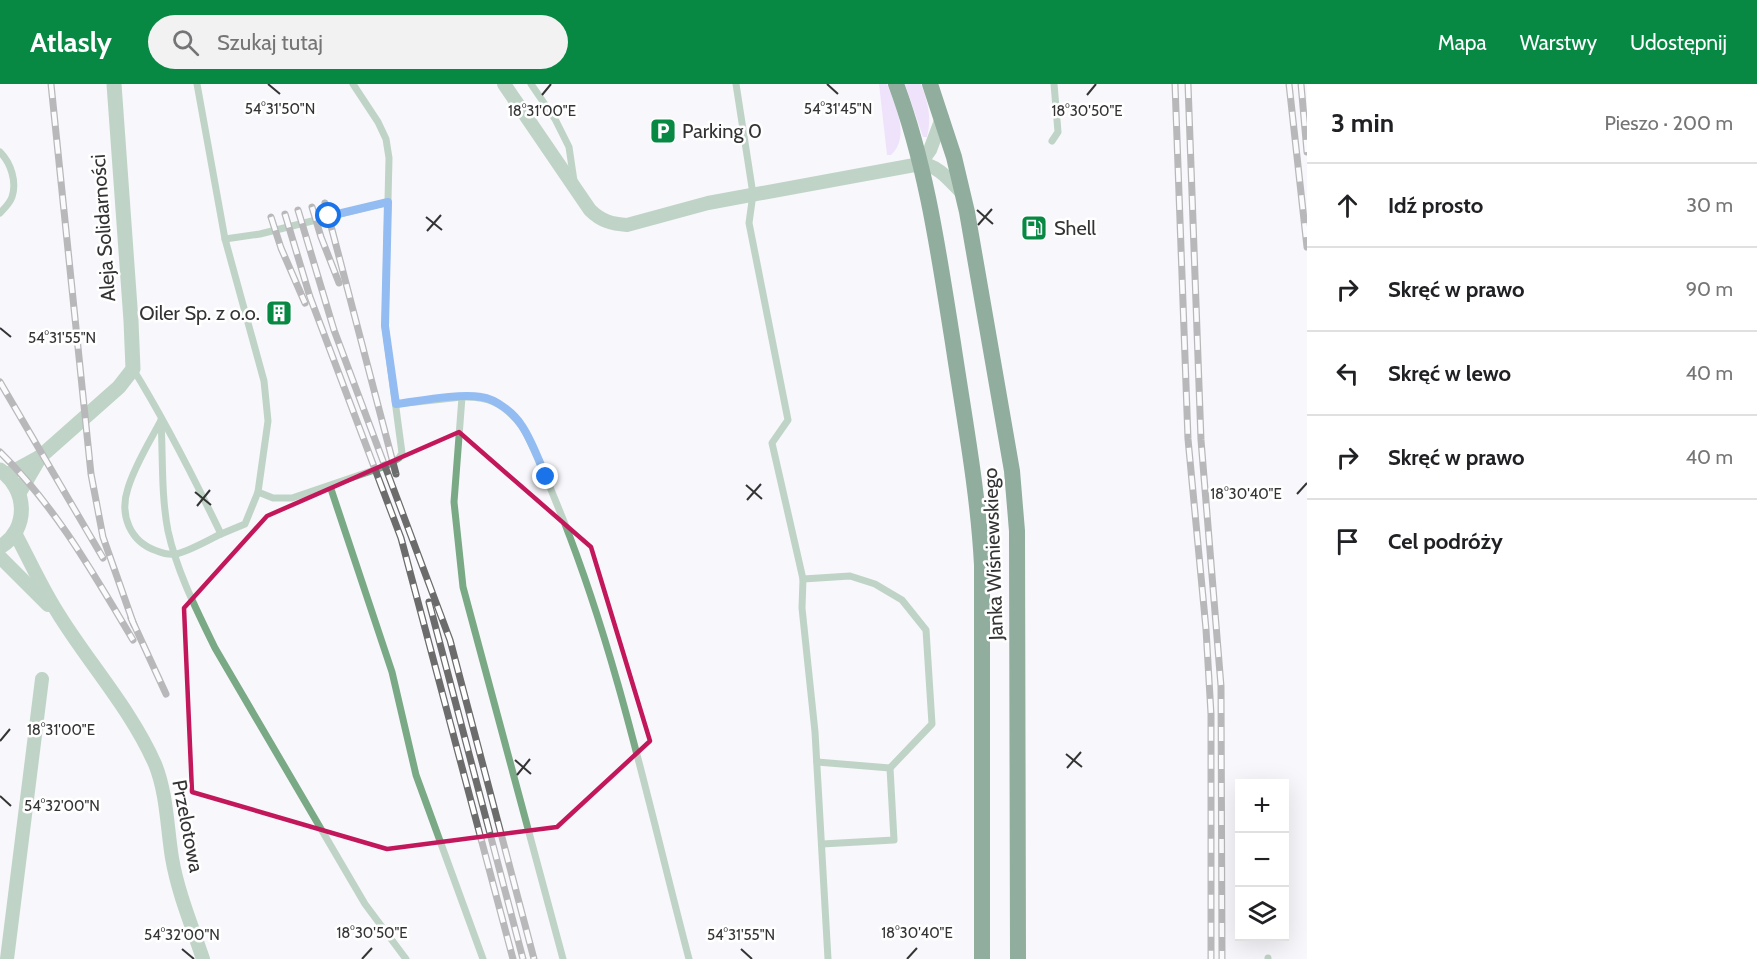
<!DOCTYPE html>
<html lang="pl">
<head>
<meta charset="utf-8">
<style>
  :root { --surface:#fff; --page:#f2f2f2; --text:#202124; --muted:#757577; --line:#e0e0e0; --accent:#078944 }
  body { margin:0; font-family:Cabin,sans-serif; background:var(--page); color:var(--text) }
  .controls { position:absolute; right:18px; bottom:18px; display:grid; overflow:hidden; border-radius:0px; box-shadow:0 6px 24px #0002 }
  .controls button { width:54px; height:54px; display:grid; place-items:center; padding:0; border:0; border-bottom:2px solid var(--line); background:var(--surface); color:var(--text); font:30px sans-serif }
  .stop { position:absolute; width:18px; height:18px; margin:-14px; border:4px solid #1a73e8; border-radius:50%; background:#fff }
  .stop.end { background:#1a73e8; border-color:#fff; box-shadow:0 2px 6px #0008 }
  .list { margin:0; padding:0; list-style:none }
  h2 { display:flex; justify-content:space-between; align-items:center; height:78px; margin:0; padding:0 24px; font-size:26px }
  h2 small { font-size:20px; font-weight:400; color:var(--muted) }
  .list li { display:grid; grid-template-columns:39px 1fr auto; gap:18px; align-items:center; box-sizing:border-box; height:84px; padding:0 24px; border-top:2px solid var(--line) }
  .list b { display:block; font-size:22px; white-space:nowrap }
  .list em { font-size:20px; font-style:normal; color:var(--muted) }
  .icon { flex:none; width:33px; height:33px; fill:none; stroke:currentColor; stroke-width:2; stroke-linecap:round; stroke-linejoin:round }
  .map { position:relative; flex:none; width:1307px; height:875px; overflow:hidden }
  header { display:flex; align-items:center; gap:36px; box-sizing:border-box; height:84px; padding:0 30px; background:var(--accent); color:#fff }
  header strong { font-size:28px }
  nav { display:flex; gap:33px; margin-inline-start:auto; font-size:21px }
  .search { width:420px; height:54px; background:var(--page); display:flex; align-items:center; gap:15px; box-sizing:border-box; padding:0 21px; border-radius:33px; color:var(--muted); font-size:22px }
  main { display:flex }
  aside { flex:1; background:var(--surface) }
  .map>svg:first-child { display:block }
</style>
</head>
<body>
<header>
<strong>Atlasly</strong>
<div class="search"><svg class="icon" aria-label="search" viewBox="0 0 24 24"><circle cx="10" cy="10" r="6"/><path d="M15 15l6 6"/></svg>Szukaj tutaj</div>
<nav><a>Mapa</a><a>Warstwy</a><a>Udostępnij</a></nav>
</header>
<main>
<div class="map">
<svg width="1307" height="875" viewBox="0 0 1307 875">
  <rect width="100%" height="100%" fill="#f8f7fb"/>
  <g fill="#e4cafd">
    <path d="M879 0H887C895 21 911 53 891 71H887Z"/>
    <path d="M905 0H921C928 19 932 33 927 53H923Z"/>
  </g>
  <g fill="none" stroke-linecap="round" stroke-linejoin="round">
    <g stroke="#7aa985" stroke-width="7">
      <path d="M197 0 225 155 264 297 268 337 258 408 273 414H292L386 382 399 374 402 369 385 242 389 74 386 55 378 38 353 0"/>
      <path d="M531 0 555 35 569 63 574 97"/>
      <path d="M736 0 753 110 749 139 788 336 772 359 803 495 802 524 815 648 828 875"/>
      <path d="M1052 57 1058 48 1054 0"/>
      <path d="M0 68C11 79 17 98 12 113 10 119 4 125 0 129"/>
      <path d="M225 155 260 150 388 118"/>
      <path d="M133 285C166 338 194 394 221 450 210 455 186 469 175 470 169 471 162 469 157 467 130 458 119 431 128 404 135 381 149 359 160 338"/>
      <path d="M462 313C488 312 503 319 520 340 526 347 529 356 533 364 544 387 553 411 563 435 619 577 650 727 689 875"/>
      <path d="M397 320 462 313 454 418 463 503 563 875"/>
      <path d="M161 336C163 372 161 411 168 447 177 488 197 527 215 564L365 820 406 875"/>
      <path d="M330 402 392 588 416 691 483 875"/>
      <path d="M221 450 245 440 258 408"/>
      <path d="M803 495 850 492 875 500 902 516 926 546 932 640 890 684 894 756 822 760"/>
      <path d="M817 678 890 684"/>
      <path d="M1268 875V874"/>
    </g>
    <g stroke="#7aa985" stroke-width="14">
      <path d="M504 0 590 126C601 137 612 140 627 141L708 119 920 80C938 80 951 98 963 110"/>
      <path d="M920 80 930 66 942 34"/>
      <path d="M15 449C30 477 43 507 61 534 92 583 131 626 155 680 167 710 167 743 172 774 178 809 192 842 203 875"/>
      <path d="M0 473 48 521"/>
      <path d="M7 875 42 595"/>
    </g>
    <g stroke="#7aa985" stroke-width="15">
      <path d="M0 386C27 404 30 445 0 463"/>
      <path d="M7 391 40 373 119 303 133 285 131 237 114 0"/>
      <path d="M19 409 40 373"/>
    </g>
    <g stroke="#14522c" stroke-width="16">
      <path d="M896 0C927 83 939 172 953 259 964 333 978 406 982 481V875"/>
      <path d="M930 0 954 73 967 128 1012 387 1017 447 1018 875"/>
    </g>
    <defs>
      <g id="rail">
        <path d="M51 0 91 390 103 453 134 541"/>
        <path d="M1175 0 1188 355 1206 545 1211 630V875"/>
        <path d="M1188 0 1201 356 1221 602 1222 875"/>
        <path d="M1289 0 1307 163"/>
        <path d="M1301 0 1307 68"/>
        <path d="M325 119 396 390"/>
        <path d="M312 123 321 153 339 199"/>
        <path d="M298 126 334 246 450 556 534 875"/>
        <path d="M285 130 310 213 401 454 513 875"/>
        <path d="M271 133 281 164 305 219"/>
        <path d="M0 298 103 474"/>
        <path d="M0 368C56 423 93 489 133 556"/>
        <path d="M429 518 523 875"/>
        <path d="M131 534 166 610"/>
      </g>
    </defs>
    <use href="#rail" stroke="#6c6c6d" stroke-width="7"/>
    <use href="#rail" stroke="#fff" stroke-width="4.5" stroke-dasharray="14" stroke-linecap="butt"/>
  </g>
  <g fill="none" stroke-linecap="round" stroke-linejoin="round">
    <path stroke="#1a73e8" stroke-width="8" d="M329 132 388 118 385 242 396 320C419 317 460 309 481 313 496 315 514 329 522 342 532 357 539 377 546 393"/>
  </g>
  <path d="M0 0H1307V875H0ZM459 348 591 463 650 657 557 743 387 765 192 708 184 524 267 432Z" fill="#f8f7fb" fill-opacity=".55" fill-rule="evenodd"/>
  <path fill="none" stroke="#c2185b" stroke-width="4.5" stroke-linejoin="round" d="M459 348 591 463 650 657 557 743 387 765 192 708 184 524 267 432Z"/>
  <path fill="none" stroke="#343435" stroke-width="2" d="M268 0 280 10M827 0 838 10M542 11 551 0M1087 11 1096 0M977 126 993 140M426 133 442 146M978 141 992 125M427 147 441 131M0 244 11 253M746 401 762 415M195 408 211 421M1297 410 1307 399M747 416 761 400M197 422 210 406M0 657 10 645M1066 670 1082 683M515 676 531 690M1067 684 1081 668M517 691 530 675M0 712 11 722M182 865 194 875M741 865 752 875M362 875 372 864M907 875 917 864"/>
  <defs>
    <symbol id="parking-square" viewBox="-11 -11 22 22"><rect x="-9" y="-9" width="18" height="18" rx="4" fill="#078944" stroke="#fff"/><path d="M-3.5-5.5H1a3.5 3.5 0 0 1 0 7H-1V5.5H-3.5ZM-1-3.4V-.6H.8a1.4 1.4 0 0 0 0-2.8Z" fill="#fff"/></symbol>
    <symbol id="fuel-square" viewBox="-11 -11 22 22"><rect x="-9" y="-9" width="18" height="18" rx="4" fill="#078944" stroke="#fff"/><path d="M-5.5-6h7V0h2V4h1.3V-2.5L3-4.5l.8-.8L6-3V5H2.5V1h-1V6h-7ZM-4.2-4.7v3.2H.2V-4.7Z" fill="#fff"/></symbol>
    <symbol id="building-square" viewBox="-11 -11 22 22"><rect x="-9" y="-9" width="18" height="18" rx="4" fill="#078944" stroke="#fff"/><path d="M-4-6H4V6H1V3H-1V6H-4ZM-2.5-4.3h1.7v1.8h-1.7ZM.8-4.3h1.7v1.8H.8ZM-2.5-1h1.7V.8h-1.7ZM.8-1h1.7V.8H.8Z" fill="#fff"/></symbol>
  </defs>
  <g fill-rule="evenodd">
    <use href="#parking-square" x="648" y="32" width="30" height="30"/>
    <use href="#fuel-square" x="1019" y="129" width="30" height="30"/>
    <use href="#building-square" x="264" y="214" width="30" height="30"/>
  </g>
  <g text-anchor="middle" stroke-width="5" stroke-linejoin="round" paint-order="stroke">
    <g font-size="20" fill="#343435" stroke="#fff" text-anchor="start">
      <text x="682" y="54">Parking 0</text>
      <text x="1054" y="151">Shell</text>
      <text x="260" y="236" text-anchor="end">Oiler Sp. z o.o.</text>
    </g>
    <g font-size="20" fill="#343435" stroke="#fff">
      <text transform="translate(103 144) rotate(-94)" y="7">Aleja Solidarności</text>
      <text transform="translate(993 470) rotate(-92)" y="7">Janka Wiśniewskiego</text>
      <text transform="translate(188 742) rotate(79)" y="7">Przelotowa</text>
    </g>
  </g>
  <g font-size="15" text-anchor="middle" fill="#343435" stroke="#fff" stroke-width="5" stroke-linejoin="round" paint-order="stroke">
    <text x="838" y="30">54°31'45"N</text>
    <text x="280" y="30">54°31'50"N</text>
    <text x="542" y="32">18°31'00"E</text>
    <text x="1087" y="32">18°30'50"E</text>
    <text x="62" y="259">54°31'55"N</text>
    <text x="1246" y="415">18°30'40"E</text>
    <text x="61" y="651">18°31'00"E</text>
    <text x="62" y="727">54°32'00"N</text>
    <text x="372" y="854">18°30'50"E</text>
    <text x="917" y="854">18°30'40"E</text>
    <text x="182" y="856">54°32'00"N</text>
    <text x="741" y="856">54°31'55"N</text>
  </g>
</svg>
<div class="controls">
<button>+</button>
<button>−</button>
<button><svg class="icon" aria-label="layers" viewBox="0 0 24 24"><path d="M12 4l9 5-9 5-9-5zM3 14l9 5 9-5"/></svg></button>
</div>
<div class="stop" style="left:329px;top:132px"></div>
<div class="stop end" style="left:546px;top:393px"></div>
</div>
<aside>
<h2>3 min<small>Pieszo · 200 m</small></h2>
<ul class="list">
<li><svg class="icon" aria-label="ahead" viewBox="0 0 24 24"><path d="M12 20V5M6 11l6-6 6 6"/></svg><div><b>Idź prosto</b></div><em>30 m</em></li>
<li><svg class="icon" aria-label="right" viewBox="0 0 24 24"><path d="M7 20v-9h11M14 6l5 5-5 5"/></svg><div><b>Skręć w prawo</b></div><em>90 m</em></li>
<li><svg class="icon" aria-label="left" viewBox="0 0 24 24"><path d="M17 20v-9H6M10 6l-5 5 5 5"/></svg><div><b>Skręć w lewo</b></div><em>40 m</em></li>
<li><svg class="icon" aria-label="right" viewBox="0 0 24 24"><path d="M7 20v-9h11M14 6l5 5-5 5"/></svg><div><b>Skręć w prawo</b></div><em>40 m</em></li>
<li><svg class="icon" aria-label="arrive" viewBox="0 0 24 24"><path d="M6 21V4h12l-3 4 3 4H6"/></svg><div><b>Cel podróży</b></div></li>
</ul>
</aside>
</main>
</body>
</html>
